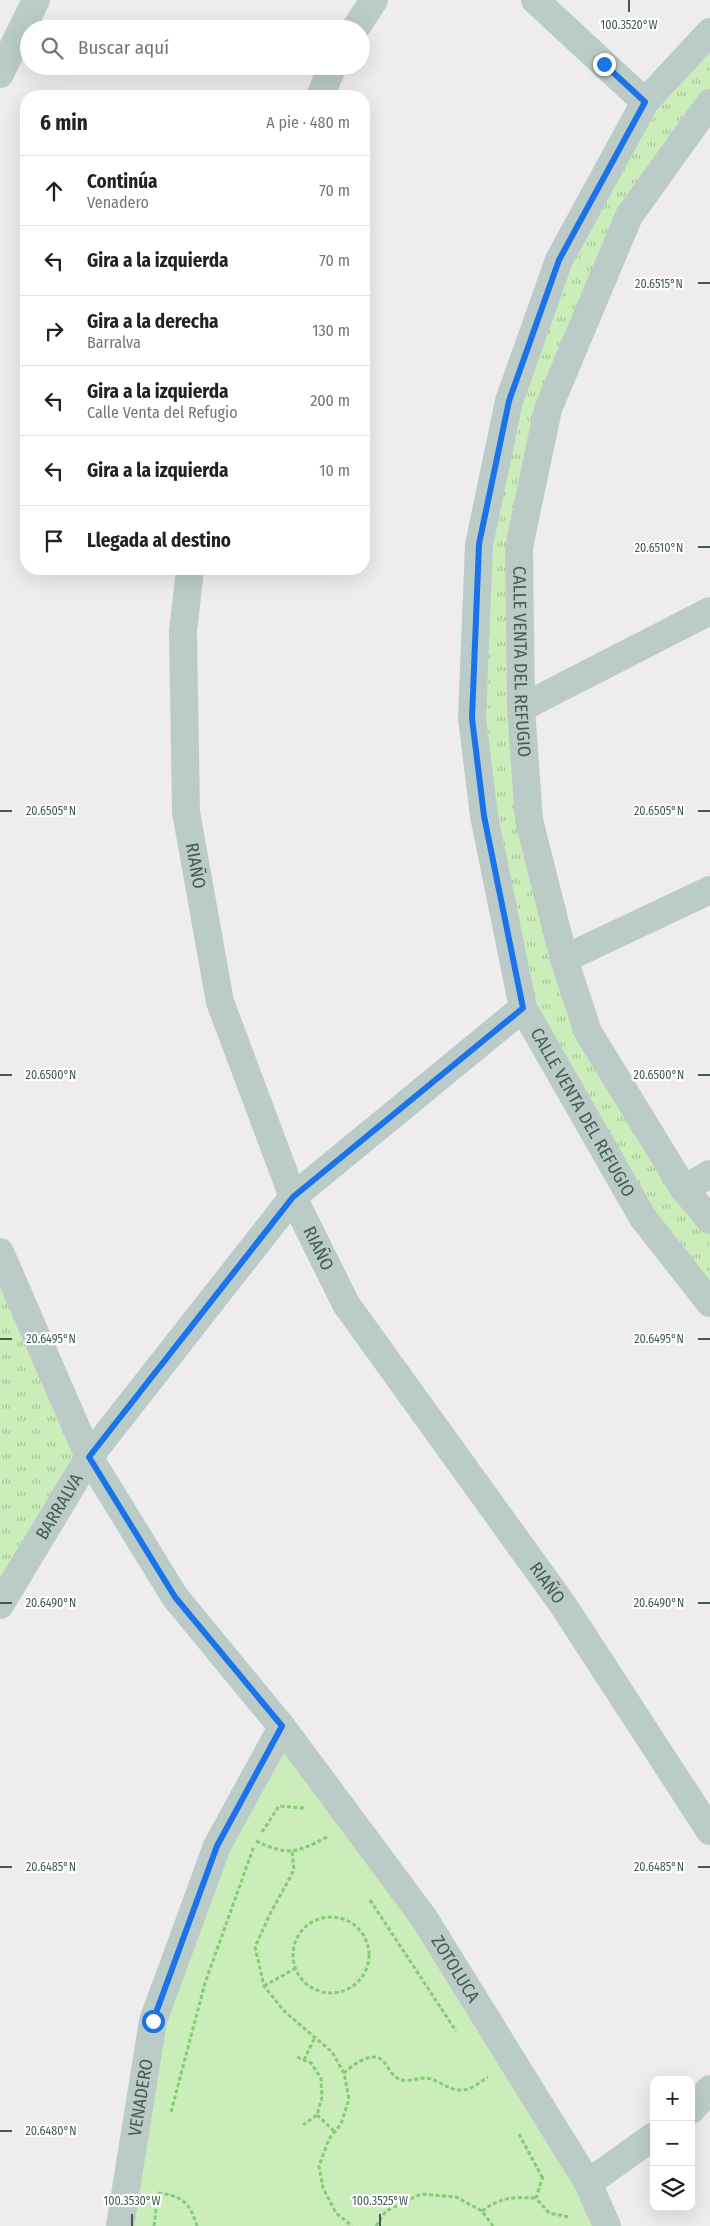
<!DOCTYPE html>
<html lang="es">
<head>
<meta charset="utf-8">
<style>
  :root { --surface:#fff; --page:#f6f6f6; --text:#222; --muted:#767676; --line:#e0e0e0 }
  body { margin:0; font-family:"Fira Sans Condensed",sans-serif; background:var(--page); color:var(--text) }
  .controls { position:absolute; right:15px; bottom:15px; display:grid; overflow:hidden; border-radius:10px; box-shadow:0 5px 20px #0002 }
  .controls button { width:45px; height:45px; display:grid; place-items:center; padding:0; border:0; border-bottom:1px solid var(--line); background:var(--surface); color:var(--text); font:25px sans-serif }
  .stop { position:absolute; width:15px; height:15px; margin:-11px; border:4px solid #1a73e8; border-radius:50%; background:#fff }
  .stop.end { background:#1a73e8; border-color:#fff; box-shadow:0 1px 5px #0008 }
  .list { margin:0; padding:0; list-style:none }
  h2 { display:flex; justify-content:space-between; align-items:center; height:65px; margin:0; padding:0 20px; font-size:21px }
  h2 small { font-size:16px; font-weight:400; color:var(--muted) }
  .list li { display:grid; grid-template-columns:32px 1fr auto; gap:15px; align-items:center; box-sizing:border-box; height:70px; padding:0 20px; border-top:1px solid var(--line) }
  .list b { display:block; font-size:19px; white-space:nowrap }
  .list p { margin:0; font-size:16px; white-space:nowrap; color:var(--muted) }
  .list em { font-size:16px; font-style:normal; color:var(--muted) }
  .icon { flex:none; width:28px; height:28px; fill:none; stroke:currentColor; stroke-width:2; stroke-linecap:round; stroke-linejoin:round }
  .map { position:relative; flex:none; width:710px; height:2226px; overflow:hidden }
  .search { position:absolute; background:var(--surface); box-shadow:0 5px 20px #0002; left:20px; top:20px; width:350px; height:55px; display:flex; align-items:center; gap:12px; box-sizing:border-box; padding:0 18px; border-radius:28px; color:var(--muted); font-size:19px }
  .panel { position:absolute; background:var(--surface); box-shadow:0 5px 20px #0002; left:20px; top:90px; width:350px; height:485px; border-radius:20px }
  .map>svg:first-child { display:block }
</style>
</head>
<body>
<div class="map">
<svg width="710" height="2226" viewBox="0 0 710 2226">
  <defs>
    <pattern id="grass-tufts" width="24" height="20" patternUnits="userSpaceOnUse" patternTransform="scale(1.25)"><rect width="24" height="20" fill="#cbedba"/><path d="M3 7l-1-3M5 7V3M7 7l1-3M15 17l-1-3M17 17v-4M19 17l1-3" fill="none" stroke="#a7c39a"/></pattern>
  </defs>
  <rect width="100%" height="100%" fill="#efecef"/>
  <g fill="url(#grass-tufts)">
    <path d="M710 32V103L629 216 548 409 519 547 529 820 588 1032 710 1220V1303L523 1008 472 718 509 401 645 102Z"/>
    <path d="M0 1252 89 1457 0 1605Z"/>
  </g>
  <path fill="#cbedba" d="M282 1727 424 1918 607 2226H120L153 2021Z"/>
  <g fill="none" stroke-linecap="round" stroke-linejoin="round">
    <g stroke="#85cb73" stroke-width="3" stroke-dasharray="4 2.5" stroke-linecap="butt">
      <path d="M262 1832 279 1806 304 1808"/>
      <path d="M256 1841C288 1856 296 1853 327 1837"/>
      <path d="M292 1852 294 1870 270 1914 255 1947 264 1986 284 2011 332 2052 344 2073 349 2099 341 2124 329 2139 319 2166 323 2188 336 2213 352 2226"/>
      <path d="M370 1900 456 2031"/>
      <circle cx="331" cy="1955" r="38"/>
      <path d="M264 1986 296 1968"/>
      <path d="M297 2057 311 2063 321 2078 322 2097 317 2115 303 2125"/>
      <path d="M304 2060 315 2037"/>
      <path d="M344 2073C353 2065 370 2051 382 2060 388 2065 390 2074 397 2078 407 2084 417 2077 427 2078 439 2080 448 2090 460 2090 470 2091 480 2082 488 2077"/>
      <path d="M171 2112 205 1983 254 1846"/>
      <path d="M317 2115 335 2132"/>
      <path d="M519 2134 542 2177"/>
      <path d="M543 2176 536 2198 549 2213 569 2217"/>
      <path d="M158 2193C183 2196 190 2203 197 2226"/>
      <path d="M482 2211C502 2197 512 2197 536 2198"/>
      <path d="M154 2226 158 2194"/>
      <path d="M376 2226 386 2211 421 2194 456 2197 482 2211 493 2226"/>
    </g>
    <g stroke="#bbccc8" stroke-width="28">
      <path d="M535 0 645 102"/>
      <path d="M355 29 374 0"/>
      <path id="s1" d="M710 32 645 102 559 260 509 401 479 545 472 718 484 816 523 1008 643 1218 710 1303"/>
      <path d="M0 74 36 0"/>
      <path d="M320 96 333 66"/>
      <path id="s2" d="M710 103 629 216 548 409 519 547 521 708 529 820 564 959 588 1032 684 1189 710 1220"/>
      <path id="s3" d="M190 569 183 632 186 812 220 1002 293 1197 346 1304 563 1605 710 1831"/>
      <path d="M521 708 710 611"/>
      <path d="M564 959 710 890"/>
      <path d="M684 1189 710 1174"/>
      <path id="s4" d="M0 1252 89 1457 175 1597 282 1727 424 1918 588 2183 607 2226"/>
      <path id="s5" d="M0 1605 89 1457 293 1197 523 1008"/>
      <path d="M691 2110 710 2089"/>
      <path d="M588 2183 654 2136"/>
      <path id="s6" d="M120 2226 153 2021 217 1846 282 1727"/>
    </g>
  </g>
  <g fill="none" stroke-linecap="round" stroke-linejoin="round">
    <path stroke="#1a73e8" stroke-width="6" d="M153 2021 217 1846 282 1726 175 1597 89 1457 293 1197 523 1008 484 816 472 718 479 544 509 401 559 260 645 102 604 64"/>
  </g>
  <path fill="none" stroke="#455a55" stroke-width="2" d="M629 0V12M698 283H710M698 547H710M0 811H12M698 811H710M0 1075H12M698 1075H710M0 1339H12M698 1339H710M0 1603H12M698 1603H710M0 1867H12M698 1867H710M0 2131H12M132 2214V2226M380 2214V2226"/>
  <g text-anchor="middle" stroke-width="4.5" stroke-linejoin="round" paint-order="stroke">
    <g font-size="18" fill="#455a55" stroke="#fff">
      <text dy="6" stroke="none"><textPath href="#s2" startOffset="604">CALLE VENTA DEL REFUGIO</textPath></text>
      <text dy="6" stroke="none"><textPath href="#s3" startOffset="298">RIAÑO</textPath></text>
      <text dy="6" stroke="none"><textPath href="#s1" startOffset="1160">CALLE VENTA DEL REFUGIO</textPath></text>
      <text dy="6" stroke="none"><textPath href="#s3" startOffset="702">RIAÑO</textPath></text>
      <text dy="6" stroke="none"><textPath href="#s5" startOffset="115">BARRALVA</textPath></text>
      <text dy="6" stroke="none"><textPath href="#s3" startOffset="1108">RIAÑO</textPath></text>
      <text dy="6" stroke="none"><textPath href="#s4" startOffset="854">ZOTOLUCA</textPath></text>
      <text dy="6" stroke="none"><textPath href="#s6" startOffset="130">VENADERO</textPath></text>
    </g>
  </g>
  <g font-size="12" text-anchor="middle" fill="#455a55" stroke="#fff" stroke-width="4.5" stroke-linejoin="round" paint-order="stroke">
    <text x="629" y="29">100.3520°W</text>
    <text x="659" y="288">20.6515°N</text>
    <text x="659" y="552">20.6510°N</text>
    <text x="51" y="815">20.6505°N</text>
    <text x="659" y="815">20.6505°N</text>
    <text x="51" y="1079">20.6500°N</text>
    <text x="659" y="1079">20.6500°N</text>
    <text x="51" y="1343">20.6495°N</text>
    <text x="659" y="1343">20.6495°N</text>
    <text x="51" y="1607">20.6490°N</text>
    <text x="659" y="1607">20.6490°N</text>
    <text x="51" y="1871">20.6485°N</text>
    <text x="659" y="1871">20.6485°N</text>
    <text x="51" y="2135">20.6480°N</text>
    <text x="132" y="2205">100.3530°W</text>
    <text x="380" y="2205">100.3525°W</text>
  </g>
</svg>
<div class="controls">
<button>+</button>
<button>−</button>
<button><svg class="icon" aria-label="layers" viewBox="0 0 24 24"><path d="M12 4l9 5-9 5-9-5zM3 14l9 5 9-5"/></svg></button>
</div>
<div class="stop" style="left:153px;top:2021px"></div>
<div class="stop end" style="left:604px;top:64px"></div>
<div class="search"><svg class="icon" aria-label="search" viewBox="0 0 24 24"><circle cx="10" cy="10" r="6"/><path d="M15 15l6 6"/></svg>Buscar aquí</div>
<section class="panel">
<h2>6 min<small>A pie · 480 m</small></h2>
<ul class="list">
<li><svg class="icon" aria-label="ahead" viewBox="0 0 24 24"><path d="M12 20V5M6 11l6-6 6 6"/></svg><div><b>Continúa</b><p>Venadero</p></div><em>70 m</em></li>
<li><svg class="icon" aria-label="left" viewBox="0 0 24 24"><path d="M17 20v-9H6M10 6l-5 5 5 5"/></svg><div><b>Gira a la izquierda</b></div><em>70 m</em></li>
<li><svg class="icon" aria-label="right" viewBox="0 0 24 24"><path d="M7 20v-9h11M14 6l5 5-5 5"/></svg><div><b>Gira a la derecha</b><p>Barralva</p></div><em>130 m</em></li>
<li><svg class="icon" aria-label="left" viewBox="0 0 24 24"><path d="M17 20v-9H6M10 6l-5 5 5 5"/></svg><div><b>Gira a la izquierda</b><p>Calle Venta del Refugio</p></div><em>200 m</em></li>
<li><svg class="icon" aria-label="left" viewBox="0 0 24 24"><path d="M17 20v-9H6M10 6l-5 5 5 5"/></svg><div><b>Gira a la izquierda</b></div><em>10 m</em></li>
<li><svg class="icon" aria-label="arrive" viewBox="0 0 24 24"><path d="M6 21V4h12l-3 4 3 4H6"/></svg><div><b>Llegada al destino</b></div></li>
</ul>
</section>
</div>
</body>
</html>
